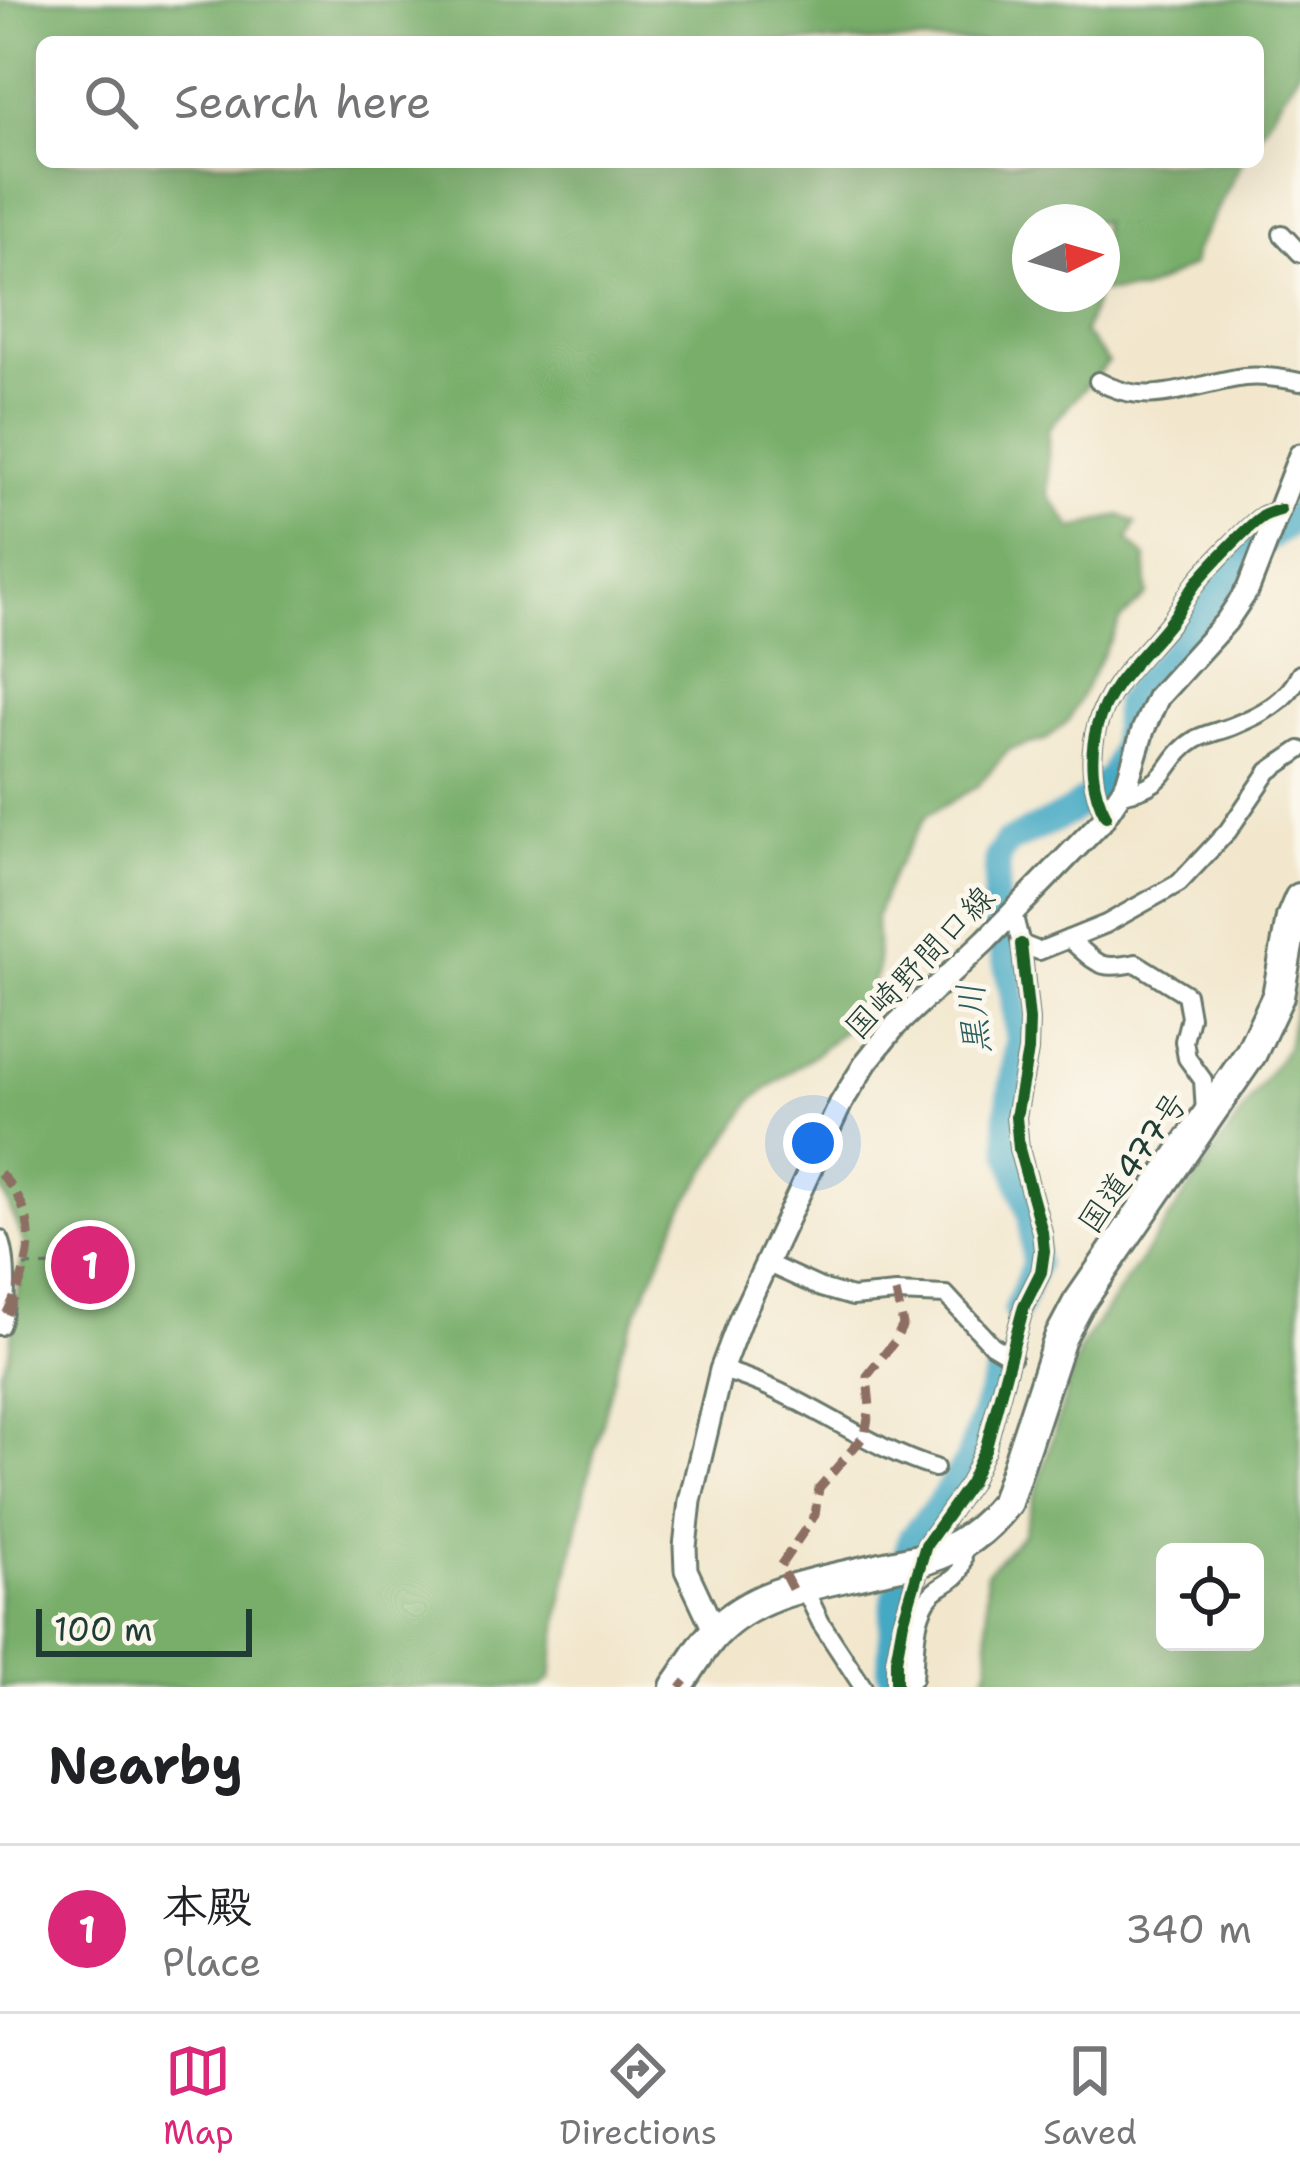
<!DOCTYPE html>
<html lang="en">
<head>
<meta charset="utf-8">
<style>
  :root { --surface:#fff; --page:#f2f2f2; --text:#202124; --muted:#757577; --line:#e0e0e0; --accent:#db2777 }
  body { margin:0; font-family:"Shantell Sans","Klee One",sans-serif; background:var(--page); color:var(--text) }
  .controls { position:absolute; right:36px; bottom:36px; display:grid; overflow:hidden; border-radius:18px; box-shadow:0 12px 48px #0002 }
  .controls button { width:108px; height:108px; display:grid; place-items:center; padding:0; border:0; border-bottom:3px solid var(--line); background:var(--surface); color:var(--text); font:60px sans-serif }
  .compass { position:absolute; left:1012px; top:204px; width:108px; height:108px; border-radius:50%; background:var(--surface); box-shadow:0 12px 48px #0002; rotate:85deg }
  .scale { position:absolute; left:36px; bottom:30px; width:216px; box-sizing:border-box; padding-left:12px; border:6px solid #1f3d34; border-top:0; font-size:33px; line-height:42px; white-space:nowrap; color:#1f3d34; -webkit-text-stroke:9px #fbf7ec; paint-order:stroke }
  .you { position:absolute; left:813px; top:1143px; width:42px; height:42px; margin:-30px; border:9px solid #fff; border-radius:50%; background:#1a73e8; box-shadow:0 0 0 18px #1a73e833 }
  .badge { display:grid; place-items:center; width:78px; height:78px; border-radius:50%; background:var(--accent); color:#fff; font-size:39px; font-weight:700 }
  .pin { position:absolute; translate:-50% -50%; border:6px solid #fff; box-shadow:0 3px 12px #0006 }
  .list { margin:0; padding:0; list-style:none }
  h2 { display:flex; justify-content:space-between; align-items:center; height:156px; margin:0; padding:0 48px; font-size:51px }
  h2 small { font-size:39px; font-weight:400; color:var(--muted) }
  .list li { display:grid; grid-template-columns:78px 1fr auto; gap:36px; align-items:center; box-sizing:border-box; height:168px; padding:0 48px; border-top:3px solid var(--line) }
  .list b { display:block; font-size:45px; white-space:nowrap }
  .list p { margin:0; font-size:39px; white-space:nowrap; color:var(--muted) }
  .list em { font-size:39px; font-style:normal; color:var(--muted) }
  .icon { flex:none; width:66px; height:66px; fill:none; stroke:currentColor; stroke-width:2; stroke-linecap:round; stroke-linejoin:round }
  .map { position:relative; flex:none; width:1300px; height:1687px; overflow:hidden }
  .search { position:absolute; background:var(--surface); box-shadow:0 12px 48px #0002; left:36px; right:36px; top:36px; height:132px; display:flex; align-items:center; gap:30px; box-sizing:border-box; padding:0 42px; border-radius:18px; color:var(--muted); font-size:45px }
  .sheet { height:324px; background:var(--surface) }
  nav { display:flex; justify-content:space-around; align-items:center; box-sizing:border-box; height:168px; border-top:3px solid var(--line); background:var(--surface); font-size:33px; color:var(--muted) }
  nav a { display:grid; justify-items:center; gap:6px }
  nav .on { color:var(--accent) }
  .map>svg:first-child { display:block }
</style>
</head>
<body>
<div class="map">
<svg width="1300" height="1687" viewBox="0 0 1300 1687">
  <rect width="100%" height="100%" fill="#fbf7ec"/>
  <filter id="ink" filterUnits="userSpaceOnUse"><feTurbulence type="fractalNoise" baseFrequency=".00833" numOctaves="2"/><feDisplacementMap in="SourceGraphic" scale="24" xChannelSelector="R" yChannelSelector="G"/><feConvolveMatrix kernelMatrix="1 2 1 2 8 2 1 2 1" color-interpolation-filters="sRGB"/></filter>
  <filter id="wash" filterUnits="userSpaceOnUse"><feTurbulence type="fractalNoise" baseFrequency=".004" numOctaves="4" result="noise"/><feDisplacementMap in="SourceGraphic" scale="48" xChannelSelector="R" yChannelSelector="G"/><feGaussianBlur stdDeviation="2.7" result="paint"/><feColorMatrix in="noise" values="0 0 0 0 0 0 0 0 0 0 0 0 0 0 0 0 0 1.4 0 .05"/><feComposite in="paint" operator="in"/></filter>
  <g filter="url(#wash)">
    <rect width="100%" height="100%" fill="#f2e7cd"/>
    <g fill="#78ae6b" stroke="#4c7650" stroke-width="3" fill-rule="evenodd">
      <path d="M0 0H1300V68L1258 136V42H42V162H1242L1194 253 1193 265 1142 291 1102 292V222H1030V294H1097L1084 333 1108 362 1048 429V494L1073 529 1120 515 1136 523 1128 540 1146 558 1147 595 1121 619 1068 721 1045 740 1010 749 976 787 926 816 894 871 876 916 878 968 860 1016 818 1052 753 1099 683 1208 620 1351 588 1477 560 1613 551 1678 540 1687H0V1372L9 1353 24 1243 0 1184Z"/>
      <path d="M1300 979V1687H981L989 1665 986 1573 1023 1534 1080 1348 1287 1047ZM1165 1552H1255V1642H1165Z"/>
    </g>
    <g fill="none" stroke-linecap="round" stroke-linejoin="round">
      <g stroke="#44a9c4" stroke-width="27">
        <path d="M1017 1310 1035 1263 1031 1217 1011 1154 1007 1118 1018 1042 1013 995 995 914 998 857 1007 843 1068 813 1092 795 1113 775 1123 748 1127 702 1142 683 1173 653 1246 554 1286 526 1300 509"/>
        <path d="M890 1671 894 1600 911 1538 936 1508 968 1461 997 1375"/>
      </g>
    </g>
  </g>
  <g filter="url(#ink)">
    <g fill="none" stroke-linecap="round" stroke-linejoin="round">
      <defs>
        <g id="street">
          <path d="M1282 234 1300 253"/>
          <path d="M1098 381C1150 410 1191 384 1244 377 1263 375 1281 378 1300 382"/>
          <path d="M1121 794C1175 785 1161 760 1196 739 1208 733 1221 731 1233 726 1260 715 1288 701 1300 674"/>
          <path d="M1106 816C1091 789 1089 756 1097 726 1109 682 1145 655 1171 621 1181 608 1187 594 1197 582 1207 569 1251 523 1263 516 1264 515 1279 510 1280 510"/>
          <path d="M1013 913 1021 944 1039 951 1106 924 1179 883 1228 831 1269 771 1300 750"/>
          <path d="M1069 939C1098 963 1097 971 1136 963L1186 994 1190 1017 1184 1041 1187 1058 1203 1080 1205 1113"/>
          <path d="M0 1239C8 1258 8 1307 0 1326"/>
          <path d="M766 1263 821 1288 852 1297 896 1293 946 1295 992 1345 1012 1357"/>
          <path d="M721 1370C798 1390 860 1445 935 1468"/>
          <path d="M804 1588 821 1623 863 1687"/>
          <path d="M896 1687V1660L903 1622 926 1545 970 1483 986 1447 1024 1306 1041 1272 1044 1251 1042 1232 1019 1149 1016 1117 1028 1051 1029 1020 1021 944"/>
          <path d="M897 1687 908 1684 913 1678C915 1656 914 1628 923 1608 937 1574 969 1591 962 1544"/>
        </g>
        <path id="secondary" d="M715 1632 686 1570 685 1547 690 1501 721 1370 740 1320 841 1103 867 1061 896 1025 986 940 1101 822 1127 783 1143 730 1158 697 1226 622 1248 589 1300 455"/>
        <g id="highway">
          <path d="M925 1559C960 1548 984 1531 1006 1502L1060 1338 1078 1304 1251 1053 1278 996 1292 918 1300 899"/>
          <path d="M676 1687C689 1670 700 1648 715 1633 757 1589 825 1582 881 1568"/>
        </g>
      </defs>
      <use href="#street" stroke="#69786a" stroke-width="22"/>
      <use href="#secondary" stroke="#69786a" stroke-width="27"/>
      <use href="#highway" stroke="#69786a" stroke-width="36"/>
      <path stroke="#69786a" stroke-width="3" stroke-dasharray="9 9" stroke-linecap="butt" d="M24 1266 62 1265"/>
      <use href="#street" stroke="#fff" stroke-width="16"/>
      <use href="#secondary" stroke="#fff" stroke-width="21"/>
      <use href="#highway" stroke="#fff" stroke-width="30"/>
      <defs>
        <path id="highway-bridge" d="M881 1568 925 1559"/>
      </defs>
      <use href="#highway-bridge" stroke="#69786a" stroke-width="36" stroke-linecap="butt"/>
      <use href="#highway-bridge" stroke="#fff" stroke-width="30"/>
      <g stroke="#8d6e63" stroke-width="9" stroke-dasharray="18 9" stroke-linecap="butt">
        <path d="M0 1173C45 1221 31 1265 4 1319"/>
        <path d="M792 1589 780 1566 815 1515 819 1488 865 1435 870 1407 867 1376 894 1342 903 1325 896 1293"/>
        <path d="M680 1682 686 1687"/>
      </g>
      <defs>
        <g id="cycleway">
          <path d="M1106 816C1091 789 1089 756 1097 726 1109 682 1145 655 1171 621 1181 608 1187 594 1197 582 1207 569 1251 523 1263 516 1264 515 1279 510 1280 510"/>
          <path d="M896 1687V1660L903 1622 926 1545 970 1483 986 1447 1024 1306 1041 1272 1044 1251 1042 1232 1019 1149 1016 1117 1028 1051 1029 1020 1021 944"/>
        </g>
      </defs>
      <use href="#cycleway" stroke="#fbf7ec" stroke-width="20"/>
      <use href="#cycleway" stroke="#1b5e20" stroke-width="12"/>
    </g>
  </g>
  <g text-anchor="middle" stroke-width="10" stroke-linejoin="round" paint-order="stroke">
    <g font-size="33" fill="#1f3d34" stroke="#fbf7ec">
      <text transform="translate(919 962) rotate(-46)" y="12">国崎野間口線</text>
      <text transform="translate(1132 1162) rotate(-55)" y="12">国道477号</text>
    </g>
    <g font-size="36" font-style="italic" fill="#2a5d5f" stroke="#fbf7ec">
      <text transform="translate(973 1019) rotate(-96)" y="13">黒川</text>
    </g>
  </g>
</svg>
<div class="controls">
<button><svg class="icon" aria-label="locate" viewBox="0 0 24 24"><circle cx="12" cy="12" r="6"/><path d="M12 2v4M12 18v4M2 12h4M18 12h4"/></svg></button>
</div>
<svg class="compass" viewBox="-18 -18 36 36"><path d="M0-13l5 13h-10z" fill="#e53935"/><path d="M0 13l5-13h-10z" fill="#757577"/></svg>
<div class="scale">100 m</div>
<div class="you"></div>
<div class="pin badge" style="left:90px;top:1265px">1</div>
<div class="search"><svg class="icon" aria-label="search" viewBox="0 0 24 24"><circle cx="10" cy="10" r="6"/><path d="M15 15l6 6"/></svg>Search here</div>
</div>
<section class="sheet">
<h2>Nearby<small></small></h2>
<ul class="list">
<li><span class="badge">1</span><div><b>本殿</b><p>Place</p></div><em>340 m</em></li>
</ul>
</section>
<nav>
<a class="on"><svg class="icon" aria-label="map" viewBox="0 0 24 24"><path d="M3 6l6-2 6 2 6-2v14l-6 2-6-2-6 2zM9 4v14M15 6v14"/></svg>Map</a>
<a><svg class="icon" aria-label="directions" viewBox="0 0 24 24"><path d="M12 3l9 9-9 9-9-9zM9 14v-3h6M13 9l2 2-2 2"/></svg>Directions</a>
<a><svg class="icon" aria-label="saved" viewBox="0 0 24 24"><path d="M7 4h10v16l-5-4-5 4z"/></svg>Saved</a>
</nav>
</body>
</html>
